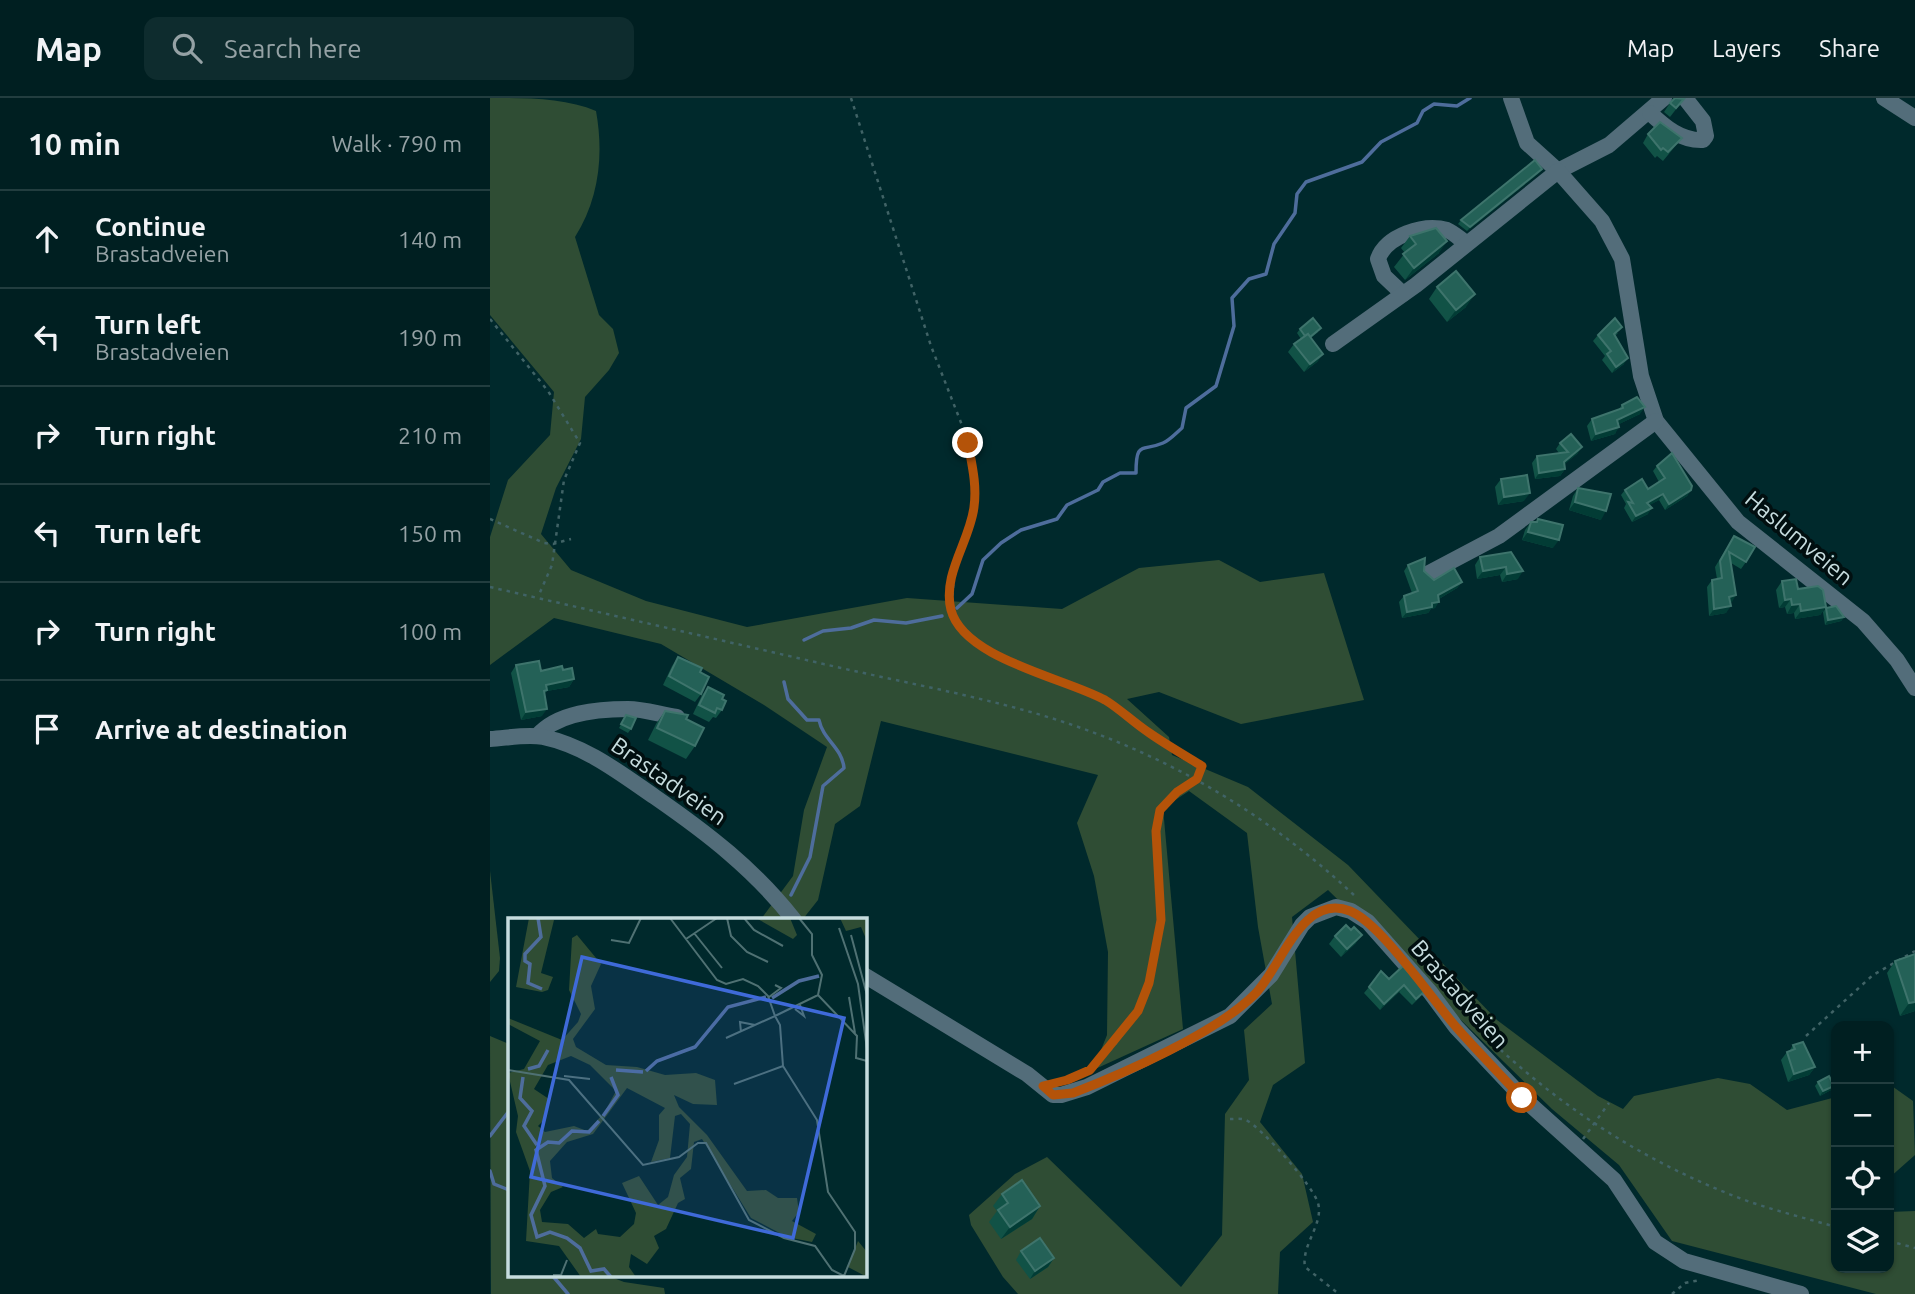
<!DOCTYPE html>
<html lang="en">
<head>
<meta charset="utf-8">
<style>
  :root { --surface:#001f21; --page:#0e2c2e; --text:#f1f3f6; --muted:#95a2a5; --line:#223d3f }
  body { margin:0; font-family:Ubuntu,sans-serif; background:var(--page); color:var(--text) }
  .controls { position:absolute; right:21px; bottom:21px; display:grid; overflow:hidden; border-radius:14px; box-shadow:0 2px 5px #0004 }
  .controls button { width:63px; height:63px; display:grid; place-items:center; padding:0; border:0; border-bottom:2px solid var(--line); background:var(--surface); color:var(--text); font:35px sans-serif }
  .stop { position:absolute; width:21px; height:21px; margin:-16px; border:5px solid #b45309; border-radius:50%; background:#fff }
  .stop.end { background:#b45309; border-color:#fff; box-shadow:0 2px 7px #0008 }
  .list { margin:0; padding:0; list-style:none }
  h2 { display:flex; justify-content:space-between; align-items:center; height:91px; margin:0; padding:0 28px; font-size:30px }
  h2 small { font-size:23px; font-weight:400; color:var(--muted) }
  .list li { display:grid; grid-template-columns:46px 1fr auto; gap:21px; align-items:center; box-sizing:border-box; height:98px; padding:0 28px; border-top:2px solid var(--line) }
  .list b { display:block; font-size:26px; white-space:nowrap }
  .list p { margin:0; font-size:23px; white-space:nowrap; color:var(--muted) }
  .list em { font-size:23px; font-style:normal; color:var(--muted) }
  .icon { flex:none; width:38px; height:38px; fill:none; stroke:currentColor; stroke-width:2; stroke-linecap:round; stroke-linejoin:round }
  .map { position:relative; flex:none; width:1425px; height:1196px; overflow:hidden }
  header { display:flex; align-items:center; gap:42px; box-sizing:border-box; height:98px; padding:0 35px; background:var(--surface); border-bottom:2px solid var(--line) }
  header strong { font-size:33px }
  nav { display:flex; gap:38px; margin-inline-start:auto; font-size:24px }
  .search { width:490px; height:63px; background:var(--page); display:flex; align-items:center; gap:18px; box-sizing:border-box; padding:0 24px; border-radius:14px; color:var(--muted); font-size:26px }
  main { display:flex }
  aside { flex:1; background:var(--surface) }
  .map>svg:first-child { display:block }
</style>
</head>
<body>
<header>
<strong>Map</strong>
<div class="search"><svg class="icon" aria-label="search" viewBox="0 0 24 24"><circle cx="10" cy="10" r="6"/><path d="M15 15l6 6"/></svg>Search here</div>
<nav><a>Map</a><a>Layers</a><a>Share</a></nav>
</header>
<main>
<aside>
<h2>10 min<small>Walk · 790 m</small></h2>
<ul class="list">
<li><svg class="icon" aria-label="ahead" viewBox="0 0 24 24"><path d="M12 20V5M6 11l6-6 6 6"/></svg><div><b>Continue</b><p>Brastadveien</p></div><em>140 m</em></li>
<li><svg class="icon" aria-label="left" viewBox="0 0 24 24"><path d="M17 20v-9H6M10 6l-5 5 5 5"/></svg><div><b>Turn left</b><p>Brastadveien</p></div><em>190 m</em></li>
<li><svg class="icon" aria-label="right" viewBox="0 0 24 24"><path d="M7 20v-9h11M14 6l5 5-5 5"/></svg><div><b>Turn right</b></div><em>210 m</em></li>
<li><svg class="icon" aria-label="left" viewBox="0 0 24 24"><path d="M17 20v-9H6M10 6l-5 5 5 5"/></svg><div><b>Turn left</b></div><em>150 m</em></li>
<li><svg class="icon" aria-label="right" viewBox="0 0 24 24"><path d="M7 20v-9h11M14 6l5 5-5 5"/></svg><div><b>Turn right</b></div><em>100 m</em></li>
<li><svg class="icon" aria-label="arrive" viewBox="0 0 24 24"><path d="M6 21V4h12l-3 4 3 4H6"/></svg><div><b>Arrive at destination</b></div></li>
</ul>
</aside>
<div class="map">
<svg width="1425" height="1196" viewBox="0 0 1425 1196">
  <rect width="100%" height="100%" fill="#00292c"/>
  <g fill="#2f4d34">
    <path d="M0 0C36 0 76 0 106 13 114 57 109 101 85 139L109 217 123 231 129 255 119 272 95 299 91 341 66 390 51 436 81 472 156 503 257 529 417 500 572 511 649 470 729 462 770 484 834 475 874 602 751 626 669 594 637 601 679 639 682 657 758 689 858 767 1007 922 1108 998 1133 1011 1144 998 1228 980 1260 986 1297 1012 1346 999V1170H1399V1114L1425 1113V1196H1386L1182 1143 1129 1067 1062 1011 838 792 802 819 815 965 783 987 770 1024 812 1076 823 1124 790 1154 788 1196H528L513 1179 481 1127 479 1117 525 1076 557 1059 691 1189 732 1137 735 1016 759 982 754 932 782 906 768 829 757 735 699 693 673 710 693 931 603 972 617 937 618 854 604 778 587 725 608 677 391 623 370 708 345 726 328 802 313 821H271L303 778 314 712 337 649 274 607 171 546 64 520 0 567V439L18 382 60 337 64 294 0 217Z"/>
    <path d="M0 773 10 860 9 873 0 884Z"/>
    <path d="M0 938 19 946V1177H116L134 1184 174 1190 175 1196H1Z"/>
    <path d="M1399 986 1423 1003 1425 1057 1399 1080Z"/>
  </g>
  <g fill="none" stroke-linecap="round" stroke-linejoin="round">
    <g stroke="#4e6d9c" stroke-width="3.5">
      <path d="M467 510 482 496 493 462 511 445 531 432 567 421 577 407 608 392 613 384 630 375H646C646 342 652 354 673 345 680 342 687 334 692 330L696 310 726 288 744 228 742 200 759 181 776 176 784 146 805 115 807 96 816 84 872 64 891 44 927 25 933 13 944 6 967 8 980 0"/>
      <path d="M314 542 333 533 361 530 384 522 416 525 452 518"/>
      <path d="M294 584 298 601 317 622H329C333 642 352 649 354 670L333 688 320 759 301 797"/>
      <path d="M0 1038 19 1013"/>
      <path d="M0 1073 4 1086 19 1092"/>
      <path d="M62 1177 78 1196"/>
    </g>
    <g stroke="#406366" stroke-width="2.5" stroke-dasharray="3.5 5" stroke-linecap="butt">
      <path d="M361 0 441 248 479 345 486 385 484 412 465 467 461 514 474 532 499 555 614 602 660 636 712 668C703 692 678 693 670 713 662 731 669 753 670 772 673 844 661 919 603 969"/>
      <path d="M0 221 58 293 90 345 74 382 62 467 48 499"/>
      <path d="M0 421 54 445 63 446 81 441"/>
      <path d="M0 489C117 516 234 543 351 570 413 584 476 596 537 613 661 647 773 711 866 799"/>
      <path d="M992 934C1064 1005 1150 1061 1244 1098 1277 1111 1312 1119 1346 1129"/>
      <path d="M1316 938 1383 877 1425 853"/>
      <path d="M740 1021C745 1021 751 1020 756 1022 772 1030 823 1088 828 1105 834 1126 811 1147 815 1169L849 1196"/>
      <path d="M1399 1143 1425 1150"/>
      <path d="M1182 1196 1195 1185 1210 1182"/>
    </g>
    <g stroke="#536d7a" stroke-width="16">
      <path d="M1021 0 1037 45 1068 73 1119 47 1174 0"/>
      <path d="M1394 0 1425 20"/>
      <path d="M1160 15C1175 29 1191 43 1213 42L1216 38 1213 23 1195 0"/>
      <path d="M913 196 894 178 888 161C896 138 934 125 957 132 964 135 970 141 976 145"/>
      <path d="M843 246 926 187 1068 73 1112 123 1132 161 1151 278 1166 323 1248 424 1373 523 1407 562 1425 590"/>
      <path d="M939 475 1009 438 1166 323"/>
      <path d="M47 638C68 614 108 611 138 611 155 611 171 617 187 619"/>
      <path d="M0 641C17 640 37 636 53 639 96 648 130 675 165 699 217 735 264 771 304 822"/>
      <path d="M374 877 537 976 563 997H571L597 989 740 918 781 877 812 827 820 819 846 809 861 813 878 824 940 894 966 929 1033 1000 1124 1082 1165 1144 1194 1163 1311 1196"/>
    </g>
    <path stroke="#406366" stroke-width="2.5" stroke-dasharray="3.5 5" stroke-linecap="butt" d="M1093 1041 1119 1005"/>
  </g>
  <g fill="#115246">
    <path d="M1194 1 1180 19 1174 14 1180 5Z"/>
    <path d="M1158 36 1192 40 1173 63 1167 58 1165 60 1153 45Z"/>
    <path d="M1049 75 977 133 968 126 971 122Z"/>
    <path d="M920 138 949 155 915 182 904 169 915 155 911 150Z"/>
    <path d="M947 189 976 209 957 224 939 201Z"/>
    <path d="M810 231 828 234 821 240 833 256 827 264 814 274 798 254 804 246 811 241 807 235Z"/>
    <path d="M1128 235 1125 238 1134 266 1122 275 1112 262 1115 258 1103 243 1108 237Z"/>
    <path d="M1132 307 1150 316 1129 326 1125 336 1101 343 1097 328 1102 321 1128 312Z"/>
    <path d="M1070 345 1092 349 1087 356 1074 366 1075 371 1070 378 1045 381 1042 365 1047 358 1069 355 1066 351Z"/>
    <path d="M1167 368 1201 392 1197 398 1175 412 1169 402 1159 407 1158 416 1142 424 1134 410 1136 406 1131 397 1135 392 1158 391 1169 384 1163 373Z"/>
    <path d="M1011 381 1034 403 1008 407 1005 389Z"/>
    <path d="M1088 390 1111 422 1079 412 1083 398Z"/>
    <path d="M1048 421 1063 450 1032 442 1035 432 1041 424H1046Z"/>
    <path d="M1244 438 1256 464 1251 471 1241 465 1242 504H1240L1236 515 1219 518 1217 489 1222 482 1227 481 1225 469Z"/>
    <path d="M1021 454 1028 481 1012 484 1010 477 987 481 985 467 990 459Z"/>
    <path d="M918 467 934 473 944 482 972 484 967 490 949 501 945 510 941 511 938 515 912 520 909 504 914 498 922 495 914 473Z"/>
    <path d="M1292 483 1308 491 1336 509 1330 517 1305 521 1304 515 1297 516 1295 509 1289 510 1286 492Z"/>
    <path d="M1336 510 1354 519 1351 523 1335 527 1333 514Z"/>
    <path d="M188 559 211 596 205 604 173 587 182 568Z"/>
    <path d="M26 567 51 573 73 572 84 581 79 589 57 593 54 596 52 618 31 622 21 575Z"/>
    <path d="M218 589 232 601V612L226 620 223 619 219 624 203 616 212 597Z"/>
    <path d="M175 613 196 621 205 648 196 661 158 642 166 626Z"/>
    <path d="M136 617 141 631 138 635 129 630Z"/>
    <path d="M845 838 866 845 851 859 839 846Z"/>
    <path d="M1405 863 1425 913 1410 918 1397 875Z"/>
    <path d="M913 868 930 899 922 907 909 894 890 912 874 895 879 889 899 881Z"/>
    <path d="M1303 947 1325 969 1319 977 1298 984 1291 962 1297 954 1300 952Z"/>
    <path d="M1328 984 1344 988 1341 992 1330 998 1325 988Z"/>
    <path d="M512 1096 550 1108 542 1121 511 1141 499 1124 507 1113 503 1108Z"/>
    <path d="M531 1153 564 1160 558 1169 540 1181 526 1162Z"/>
  </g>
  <g fill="#023c35">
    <path d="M1052 71 1049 75 977 133 980 129Z"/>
    <path d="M957 143 949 155 915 182 924 170Z"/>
    <path d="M985 196 976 209 957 224 966 212Z"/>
    <path d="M833 256 827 264 814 274 820 266Z"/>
    <path d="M1138 260 1134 266 1122 275 1126 269Z"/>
    <path d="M1155 309 1150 316 1123 329 1127 322Z"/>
    <path d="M1129 329 1125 336 1101 343 1106 336Z"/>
    <path d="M1092 349 1087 356 1069 371 1074 364Z"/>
    <path d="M1075 371 1070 378 1045 381 1049 375Z"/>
    <path d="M1201 392 1197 398 1175 412 1179 406Z"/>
    <path d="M1040 395 1034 403 1008 407 1014 399Z"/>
    <path d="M1173 396 1169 402 1153 411 1157 405Z"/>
    <path d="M1085 404 1116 413 1111 422 1079 412Z"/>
    <path d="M1162 410 1158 416 1142 424 1146 418Z"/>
    <path d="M1038 434 1069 442 1063 450 1032 442Z"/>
    <path d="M1016 469 1010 477 987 481 993 473Z"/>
    <path d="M1033 473 1028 481 1012 484 1017 476Z"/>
    <path d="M972 484 967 490 944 504 948 497Z"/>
    <path d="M1246 497 1242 504 1234 505 1239 499Z"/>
    <path d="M1301 501 1295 509 1289 510 1295 502Z"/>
    <path d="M949 504 945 510 941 511 938 515 912 520 917 514Z"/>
    <path d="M1310 506 1304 515 1297 516 1302 507Z"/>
    <path d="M1241 508 1236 515 1219 518 1224 511Z"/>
    <path d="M1336 509 1330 517 1305 521 1311 513Z"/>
    <path d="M1354 519 1351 523 1335 527 1338 522Z"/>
    <path d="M84 581 79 589 57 593 52 599 56 587Z"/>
    <path d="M57 611 52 618 31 622 36 614Z"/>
    <path d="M872 837 866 845 851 859 857 851Z"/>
    <path d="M914 887 909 894 890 912 894 906Z"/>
    <path d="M1425 904V913L1410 918 1419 905Z"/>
    <path d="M1325 969 1319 977 1298 984 1304 976Z"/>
    <path d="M1344 988 1341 992 1330 998 1333 993Z"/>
    <path d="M550 1108 542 1121 511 1141 520 1129Z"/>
    <path d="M564 1160 558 1169 540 1181 545 1173Z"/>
  </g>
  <g fill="#246157" stroke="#3e746c" stroke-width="2">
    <path d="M1185 0 1194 1 1186 10 1180 5Z"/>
    <path d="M1170 24 1192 40 1178 54 1173 50 1171 52 1158 36Z"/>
    <path d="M1045 62 1052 71 980 129 971 122Z"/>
    <path d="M946 130 957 143 924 170 913 156 926 146 920 138Z"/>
    <path d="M966 173 985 196 966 212 947 189Z"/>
    <path d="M823 220 831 230 820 239 818 236 815 238 810 231Z"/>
    <path d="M1125 220 1132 229 1124 236 1138 260 1126 269 1117 256 1121 253 1108 237Z"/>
    <path d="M818 236 833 256 820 266 804 246Z"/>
    <path d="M1147 299 1155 309 1127 322 1129 329 1106 336 1102 321 1133 310 1132 307Z"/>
    <path d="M1081 336 1092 349 1074 364 1075 371 1049 375 1047 358 1078 354 1070 345Z"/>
    <path d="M1182 355 1202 388 1201 392 1179 406 1173 396 1157 405 1162 410 1146 418 1138 404 1143 405 1135 392 1152 381 1158 391 1175 380 1167 368Z"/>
    <path d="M1037 377 1040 395 1014 399 1011 381Z"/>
    <path d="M1088 390 1121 396 1116 413 1085 404Z"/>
    <path d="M1048 421 1073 427 1069 442 1038 434 1041 424H1047Z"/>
    <path d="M1244 438 1265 449 1256 464 1239 454 1246 497 1239 499 1241 508 1224 511 1222 482 1232 480 1230 463Z"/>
    <path d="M1021 454 1033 473 1017 476 1016 469 993 473 990 459Z"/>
    <path d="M935 460 934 473 944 482 964 470 972 484 948 497 949 504 942 505V509L917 514 914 498 928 493 918 467Z"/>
    <path d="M1306 481 1308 491 1328 488 1333 492 1336 509 1311 513 1310 506 1302 507 1301 501 1295 502 1292 483Z"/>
    <path d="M1346 508 1354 519 1338 522 1336 510Z"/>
    <path d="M188 559 212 570 210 574 219 579 211 596 179 578Z"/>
    <path d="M49 563 51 573 72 568 73 572 82 570 84 581 56 587 57 592 54 593 57 611 36 614 26 567Z"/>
    <path d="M218 589 234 597 232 601 236 603 232 612 227 610 225 615 209 607Z"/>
    <path d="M175 613 198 617 196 621 214 630 205 648 167 630Z"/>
    <path d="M136 617 146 620 141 631 131 626Z"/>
    <path d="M856 827 861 832 864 829 872 837 857 851 845 838Z"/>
    <path d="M1425 856V904L1419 905 1405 863Z"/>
    <path d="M913 868 935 893 926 901 914 887 894 906 879 889 891 873 899 881Z"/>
    <path d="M1313 944 1325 969 1304 976 1297 954 1305 951 1303 947Z"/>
    <path d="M1339 978 1344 988 1333 993 1328 984Z"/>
    <path d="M532 1082 550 1108 520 1129 508 1112 518 1105 512 1096Z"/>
    <path d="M550 1140 564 1160 545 1173 531 1153Z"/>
  </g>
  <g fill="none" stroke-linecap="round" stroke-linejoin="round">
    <path stroke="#b45309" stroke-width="9" d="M478 345C482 367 487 387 484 409 480 443 452 476 461 512 474 561 575 580 615 602 630 611 643 624 658 634 675 646 694 657 712 668L707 681 687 694 670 712 666 733 671 822 659 885 648 913 600 972 577 982 553 988 563 997 583 995C635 975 726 935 765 896 791 870 812 794 860 813 891 825 943 903 967 930 988 954 1011 977 1032 1000"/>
  </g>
  <g text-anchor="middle" stroke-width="7" stroke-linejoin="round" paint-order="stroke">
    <g font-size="23" fill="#c6dcde" stroke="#010f10">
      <text transform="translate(1309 440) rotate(40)" y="8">Haslumveien</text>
      <text transform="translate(179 683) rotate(35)" y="8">Brastadveien</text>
      <text transform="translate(970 896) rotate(49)" y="8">Brastadveien</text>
    </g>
  </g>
  <g transform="translate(18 820)">
    <rect width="359" height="359" fill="#00292c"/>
    <path d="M21 0 46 2 33 55 45 59 40 72 34 74 8 69ZM248 0H282L289 17 285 21ZM332 0H359V23L353 9 338 13ZM69 17 93 46 83 68 87 91 65 121 68 129 98 147 129 149 157 157 188 155 207 162 209 187 185 186 166 177 171 189 199 217 239 273 258 272 270 280H289L291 294 284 303 308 316 304 324 279 319 243 300 194 221 186 224 183 251 172 260 177 281 170 285 158 311 146 318 151 330 139 346 123 336 121 349 128 359H73L51 328 18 323 22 253 8 214 10 198 0 155 16 151 32 123 0 106V100L54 122 70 104 73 96 61 72 64 20ZM63 138 82 147 108 173 96 195 79 213 66 208 37 214 30 208 38 200 41 181 26 171 40 147ZM119 170 157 190 151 197V222L143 244 162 240 167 198 173 196 182 206 179 239 166 257 160 279 150 287 131 258 114 265 128 295 126 306 112 319 90 316 88 311 76 320 60 306 34 304 32 292 43 274 55 269 44 260 42 243 59 224 85 216ZM350 323 359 334V359L340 349Z" fill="#2f4d34" fill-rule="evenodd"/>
    <path fill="none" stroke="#4e6d9c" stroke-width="3.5" d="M30 0 33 19 17 36V43L22 46 20 65 34 71M264 80 291 63 311 58M20 151 31 148 40 132M108 152 135 154M138 153 149 143 187 129 220 89 258 79M15 159 12 180 24 193 16 208 29 227M95 198 110 177 103 159M91 203 81 214 64 213 51 225 40 224 28 232 37 268 23 297 29 319 42 314 59 320 72 330 83 353 96 351 103 359"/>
    <path fill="none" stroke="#4f7173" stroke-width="2" d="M162 0 209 62 218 66 235 61 250 68 260 78 267 98 310 77 349 118 348 140 359 143M219 0 223 18 239 34 260 44M236 0 246 12 275 28M291 0 304 16V37L314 57 310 77M331 10 350 66 359 131M186 15 214 50M343 17 359 77M178 21 209 0M103 22 121 25 133 0M261 79 273 70 267 67M341 79 347 115M287 91 296 98 292 87M233 114 232 104 247 107M218 120 267 98 272 107 275 148 309 202 320 274 347 314V331L336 358M0 152 61 162 135 247 171 239 190 225H198L241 302 276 320 307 328 324 352 336 358M56 158 82 161M226 166 275 148M45 357H53L59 342"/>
    <path fill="#3f6ad9" fill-opacity="0.15" stroke="#3f6ad9" stroke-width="3.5" d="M74 39 336 100 285 320 23 259Z"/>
    <rect width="359" height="359" fill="none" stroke="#c6dcde" stroke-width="3.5"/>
  </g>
</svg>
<div class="controls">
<button>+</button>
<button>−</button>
<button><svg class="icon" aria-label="locate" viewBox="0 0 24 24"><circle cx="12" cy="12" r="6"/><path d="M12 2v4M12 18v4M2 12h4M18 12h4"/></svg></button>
<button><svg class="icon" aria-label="layers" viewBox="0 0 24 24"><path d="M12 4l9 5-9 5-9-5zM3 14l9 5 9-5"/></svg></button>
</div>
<div class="stop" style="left:1032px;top:1000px"></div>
<div class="stop end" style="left:478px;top:345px"></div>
</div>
</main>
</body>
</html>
